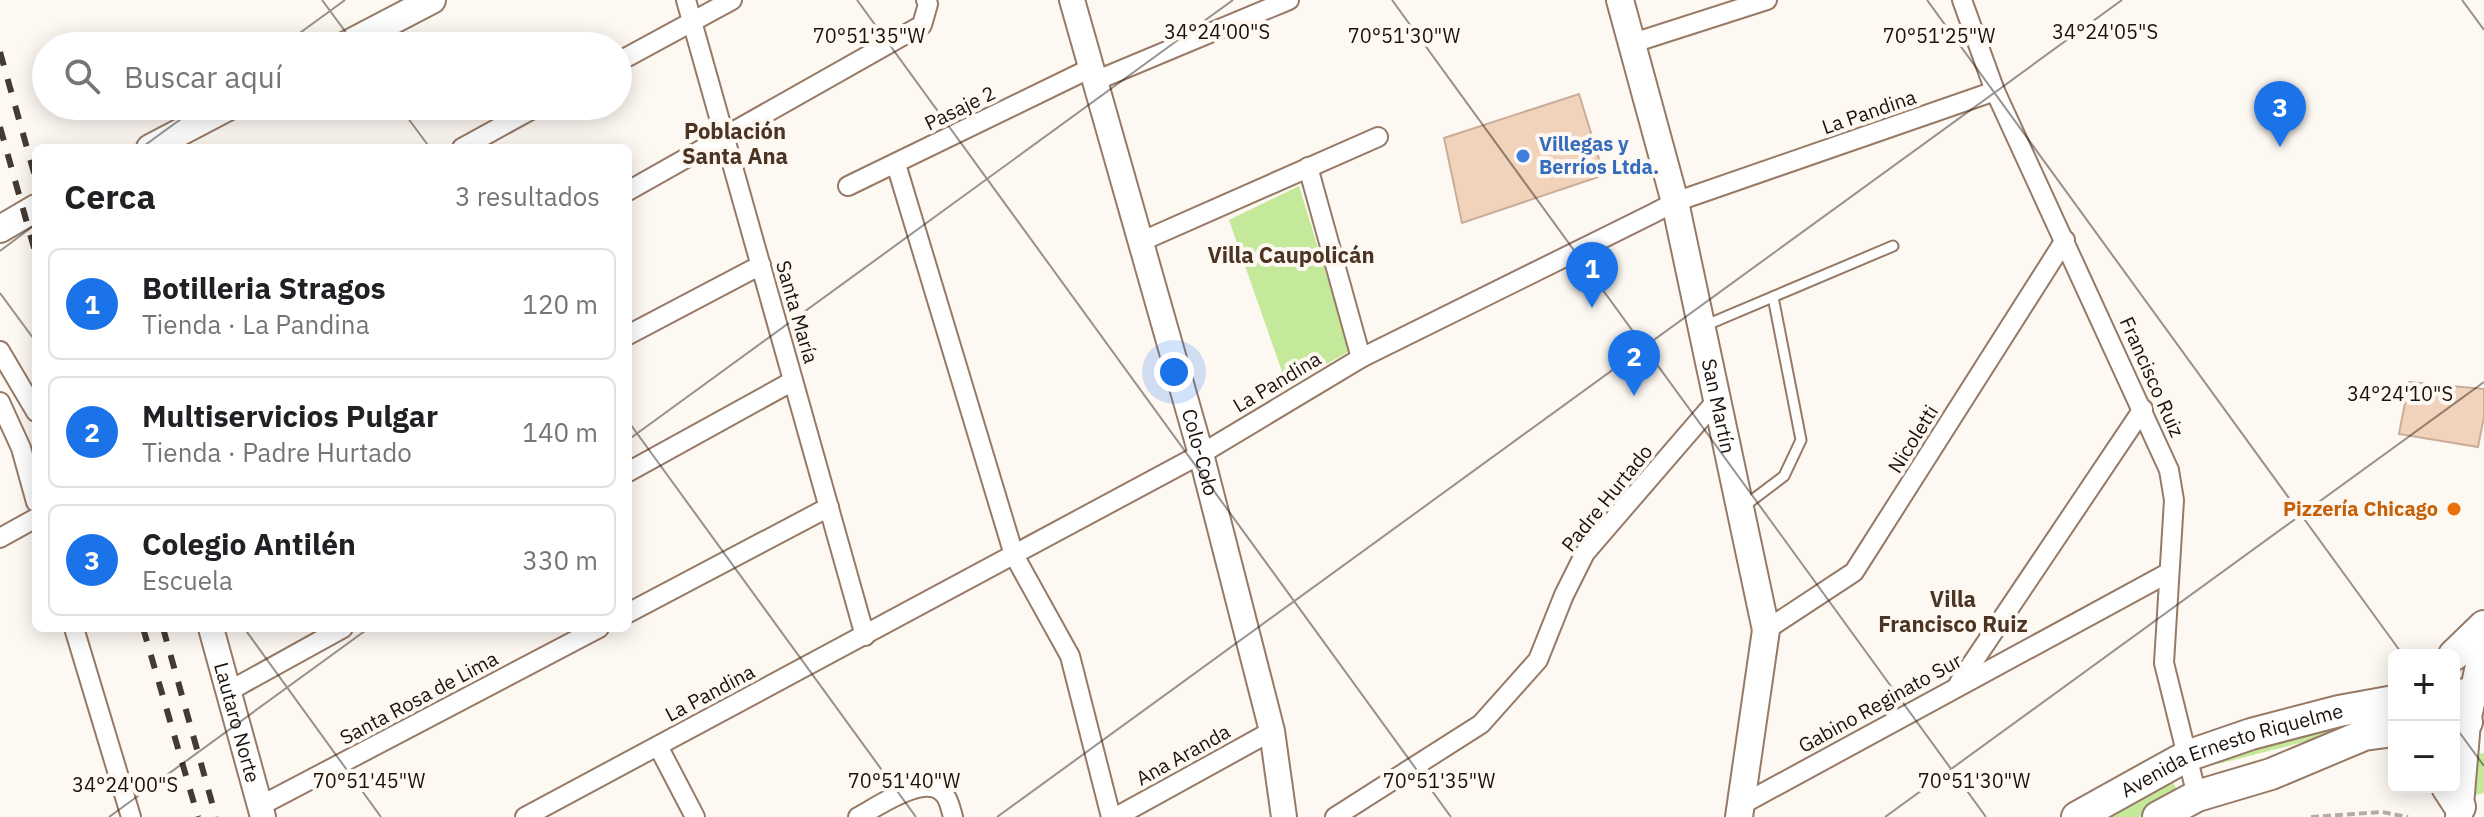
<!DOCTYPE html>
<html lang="es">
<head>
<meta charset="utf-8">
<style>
  :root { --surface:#fff; --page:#f6f6f6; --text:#202124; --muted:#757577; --line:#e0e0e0; --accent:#1a73e8 }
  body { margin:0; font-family:"IBM Plex Sans",sans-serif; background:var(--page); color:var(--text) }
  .controls { position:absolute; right:24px; bottom:24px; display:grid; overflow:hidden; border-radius:12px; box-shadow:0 4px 20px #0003 }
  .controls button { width:72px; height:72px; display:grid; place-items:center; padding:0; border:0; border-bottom:2px solid var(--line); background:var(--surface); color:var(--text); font:40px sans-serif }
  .you { position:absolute; left:1174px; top:372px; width:28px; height:28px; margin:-20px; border:6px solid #fff; border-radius:50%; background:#1a73e8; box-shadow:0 0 0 12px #1a73e833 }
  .badge { display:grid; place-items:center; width:52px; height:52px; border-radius:50%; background:var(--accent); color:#fff; font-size:26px; font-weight:700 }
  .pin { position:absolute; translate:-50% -66px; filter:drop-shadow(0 2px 4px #0008) }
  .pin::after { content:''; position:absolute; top:42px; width:28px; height:24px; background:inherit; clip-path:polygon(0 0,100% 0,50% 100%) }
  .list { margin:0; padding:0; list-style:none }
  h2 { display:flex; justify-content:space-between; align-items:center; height:104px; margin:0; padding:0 32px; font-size:34px }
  h2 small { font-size:26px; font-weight:400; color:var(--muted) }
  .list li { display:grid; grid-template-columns:52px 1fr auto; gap:24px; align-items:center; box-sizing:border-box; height:112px; margin:0 16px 16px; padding:0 16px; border:2px solid var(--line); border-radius:12px }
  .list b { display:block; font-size:30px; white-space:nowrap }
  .list p { margin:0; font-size:26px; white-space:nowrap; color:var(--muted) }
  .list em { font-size:26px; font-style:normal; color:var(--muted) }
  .icon { flex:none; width:44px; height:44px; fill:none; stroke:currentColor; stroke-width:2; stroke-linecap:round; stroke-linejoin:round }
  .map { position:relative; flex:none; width:2484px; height:817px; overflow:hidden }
  .search { position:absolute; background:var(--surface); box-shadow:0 4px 20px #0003; left:32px; top:32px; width:600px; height:88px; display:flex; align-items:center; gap:20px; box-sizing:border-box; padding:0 28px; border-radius:44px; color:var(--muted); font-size:30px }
  .panel { position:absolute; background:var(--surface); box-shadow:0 4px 20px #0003; left:32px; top:144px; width:600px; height:488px; border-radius:12px }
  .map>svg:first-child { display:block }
</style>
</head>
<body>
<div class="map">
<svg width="2484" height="817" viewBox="0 0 2484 817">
  <rect width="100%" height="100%" fill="#fef8f3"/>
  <g fill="#c4e99a">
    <path d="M1299 186 1350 351 1287 386 1229 220Z"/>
    <path d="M2394 707V723L2335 734 2218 764 2214 752Z"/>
    <path d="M2484 753V793L2468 797 2472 755Z"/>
    <path d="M2172 780 2180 795 2139 817H2104Z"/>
  </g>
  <g fill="#f1d2bb" stroke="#caad97" stroke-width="2">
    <path d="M1579 94 1604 175 1462 223 1444 138Z"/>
    <path d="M2409 382 2484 389V417L2478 447 2399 434Z"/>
  </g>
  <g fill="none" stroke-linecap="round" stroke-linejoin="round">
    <defs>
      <g id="service">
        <path d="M1704 326 1893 246"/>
        <path d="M1743 507 1784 476 1801 440 1773 297"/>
      </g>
      <g id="minor">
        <path d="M686 0 865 636"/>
        <path d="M1962 0 1995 91 2169 470 2174 500 2164 663 2197 796"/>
        <path d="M1633 43 1767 0"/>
        <path d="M618 62 732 0"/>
        <path d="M1095 81 1289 0"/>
        <path d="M462 148 538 106"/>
        <path d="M896 164 1014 555 1070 656 1111 817"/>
        <path d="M1308 167 1361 358"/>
        <path d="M848 186 1091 68"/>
        <path d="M628 191 922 25 928 4 926 0"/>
        <path d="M1140 242 1378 137"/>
        <path d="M628 335 761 265"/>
        <path d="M0 351 36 412"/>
        <path d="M0 402 21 448 36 502"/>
        <path d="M628 472 793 381"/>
        <path d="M0 538 36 518"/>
        <path d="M628 613 829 507"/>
        <path d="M74 628 131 817"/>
        <path d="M1766 630 1854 572 2065 240"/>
        <path d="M1959 683 2143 409"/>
        <path d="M229 691 343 628"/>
        <path d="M658 746 695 817"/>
        <path d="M1741 805 2168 573"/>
        <path d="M260 806 599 628"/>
        <path d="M525 817 1201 454 1361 358 1652 214 1675 202 1995 91"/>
        <path d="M858 817C877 807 926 772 944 794 949 799 951 810 953 817"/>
        <path d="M1116 817 1272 731"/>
        <path d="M1335 817 1481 724 1538 660 1564 595 1585 553 1717 400"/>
      </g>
      <g id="tertiary">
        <path id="s1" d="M1072 0 1201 454 1272 731 1284 817"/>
        <path id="s2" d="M211 628 263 817"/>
      </g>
      <g id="secondary">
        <path id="s3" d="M1620 0 1675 202 1766 630 1739 817"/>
        <path d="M344 46 432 0"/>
        <path d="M150 148 230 106"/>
        <path d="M0 229 36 208"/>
        <path d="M2459 817 2467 722 2484 642"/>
      </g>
      <g id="primary">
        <path d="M2454 655 2484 626"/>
        <path d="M2454 695 2471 694"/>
        <path d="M2454 724 2467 722"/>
        <path d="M2447 787 2460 807"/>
        <path id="s4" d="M2077 817 2187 756 2251 734 2339 711 2394 701"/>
        <path d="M2158 817 2197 796 2271 774 2364 735 2394 731"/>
      </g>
    </defs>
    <use href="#service" stroke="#967a65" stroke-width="13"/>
    <use href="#minor" stroke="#967a65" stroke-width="22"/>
    <use href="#tertiary" stroke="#967a65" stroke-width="28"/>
    <use href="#secondary" stroke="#967a65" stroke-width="30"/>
    <use href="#primary" stroke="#967a65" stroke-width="34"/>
    <path stroke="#b3aba5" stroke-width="4" stroke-dasharray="8 4" stroke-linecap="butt" d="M2311 817 2382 812 2408 817"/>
    <use href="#service" stroke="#fff" stroke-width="9"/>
    <use href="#minor" stroke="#fff" stroke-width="18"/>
    <use href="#tertiary" stroke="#fff" stroke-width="24"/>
    <use href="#secondary" stroke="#fff" stroke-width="26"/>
    <use href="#primary" stroke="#fff" stroke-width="30"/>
    <g stroke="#433a32" stroke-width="6" stroke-dasharray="14 14" stroke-linecap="butt">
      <path d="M0 52 36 180"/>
      <path d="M0 127 36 255"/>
      <path d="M143 628 198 817"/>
      <path d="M163 628 216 817"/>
    </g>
  </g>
  <path fill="none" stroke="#1c120a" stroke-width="2" stroke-opacity="0.45" d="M322 0 356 46M857 0 1451 817M1392 0 1986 817M1927 0 2403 655M2462 0 2484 30M282 46 345 0M399 106 430 148M141 148 199 106M0 251 36 224M0 293 36 342M628 421 916 817M628 440 1233 0M244 628 381 817M2454 725 2484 766M109 817 369 628M997 817 2122 0M1885 817 2484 382"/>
  <circle fill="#3f7fe0" stroke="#fef8f3" stroke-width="3" cx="1523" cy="156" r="8"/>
  <circle fill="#e8710a" stroke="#fef8f3" stroke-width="3" cx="2454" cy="509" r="8"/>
  <g text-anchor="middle" stroke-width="8" stroke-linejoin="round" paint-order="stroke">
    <g font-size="20" fill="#1c120a" stroke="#fef8f3">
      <text transform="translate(960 108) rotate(-26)" y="7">Pasaje 2</text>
      <text transform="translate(1869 112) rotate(-19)" y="7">La Pandina</text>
      <text transform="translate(797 312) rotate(74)" y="7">Santa María</text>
      <text transform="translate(2152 377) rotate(66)" y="7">Francisco Ruiz</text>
      <text transform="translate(1277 382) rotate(-31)" y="7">La Pandina</text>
      <text dy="7" stroke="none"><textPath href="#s3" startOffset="418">San Martín</textPath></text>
      <text transform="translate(1913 439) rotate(-58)" y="7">Nicoletti</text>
      <text dy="7" stroke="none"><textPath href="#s1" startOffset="470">Colo-Colo</textPath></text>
      <text transform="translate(1607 498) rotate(-51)" y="7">Padre Hurtado</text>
      <text transform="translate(710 693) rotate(-28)" y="7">La Pandina</text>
      <text transform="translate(419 698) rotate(-28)" y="7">Santa Rosa de Lima</text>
      <text transform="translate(1880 703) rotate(-29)" y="7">Gabino Reginato Sur</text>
      <text dy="7" stroke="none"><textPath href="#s2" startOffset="98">Lautaro Norte</textPath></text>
      <text dy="7" stroke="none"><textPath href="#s4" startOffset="170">Avenida Ernesto Riquelme</textPath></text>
      <text transform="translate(1183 755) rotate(-29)" y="7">Ana Aranda</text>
    </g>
    <g font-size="20" font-weight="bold" fill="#366cbe" stroke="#fef8f3" text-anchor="start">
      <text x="1539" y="151">Villegas y<tspan x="1539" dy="23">Berríos Ltda.</tspan></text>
    </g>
    <g font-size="20" font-weight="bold" fill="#c56008" stroke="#fef8f3" text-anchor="end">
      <text x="2438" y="516">Pizzería Chicago</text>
    </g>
    <g font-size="22" font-weight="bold" fill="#4c3422" stroke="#fef8f3">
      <text x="735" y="139">Población<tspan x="735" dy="25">Santa Ana</tspan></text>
      <text x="1291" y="263">Villa Caupolicán</text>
      <text x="1953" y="607">Villa<tspan x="1953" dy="25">Francisco Ruiz</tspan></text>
    </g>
  </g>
  <g font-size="20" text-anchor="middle" fill="#1c120a" stroke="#fef8f3" stroke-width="8" stroke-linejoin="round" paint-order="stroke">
    <text x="1217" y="39">34°24'00"S</text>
    <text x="2105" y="39">34°24'05"S</text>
    <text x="869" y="43">70°51'35"W</text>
    <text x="1404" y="43">70°51'30"W</text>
    <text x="1939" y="43">70°51'25"W</text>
    <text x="2400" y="401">34°24'10"S</text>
    <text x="369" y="788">70°51'45"W</text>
    <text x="904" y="788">70°51'40"W</text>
    <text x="1439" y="788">70°51'35"W</text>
    <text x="1974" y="788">70°51'30"W</text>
    <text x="125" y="792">34°24'00"S</text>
  </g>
</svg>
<div class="controls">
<button>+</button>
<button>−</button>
</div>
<div class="you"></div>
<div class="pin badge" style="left:1592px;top:308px">1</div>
<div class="pin badge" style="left:1634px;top:396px">2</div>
<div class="pin badge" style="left:2280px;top:147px">3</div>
<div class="search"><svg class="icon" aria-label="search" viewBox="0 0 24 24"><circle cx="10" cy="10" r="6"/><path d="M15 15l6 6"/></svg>Buscar aquí</div>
<section class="panel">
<h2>Cerca<small>3 resultados</small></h2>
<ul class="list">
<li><span class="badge">1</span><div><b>Botilleria Stragos</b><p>Tienda · La Pandina</p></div><em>120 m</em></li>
<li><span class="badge">2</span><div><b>Multiservicios Pulgar</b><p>Tienda · Padre Hurtado</p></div><em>140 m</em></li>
<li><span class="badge">3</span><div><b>Colegio Antilén</b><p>Escuela</p></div><em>330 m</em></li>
</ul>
</section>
</div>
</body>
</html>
